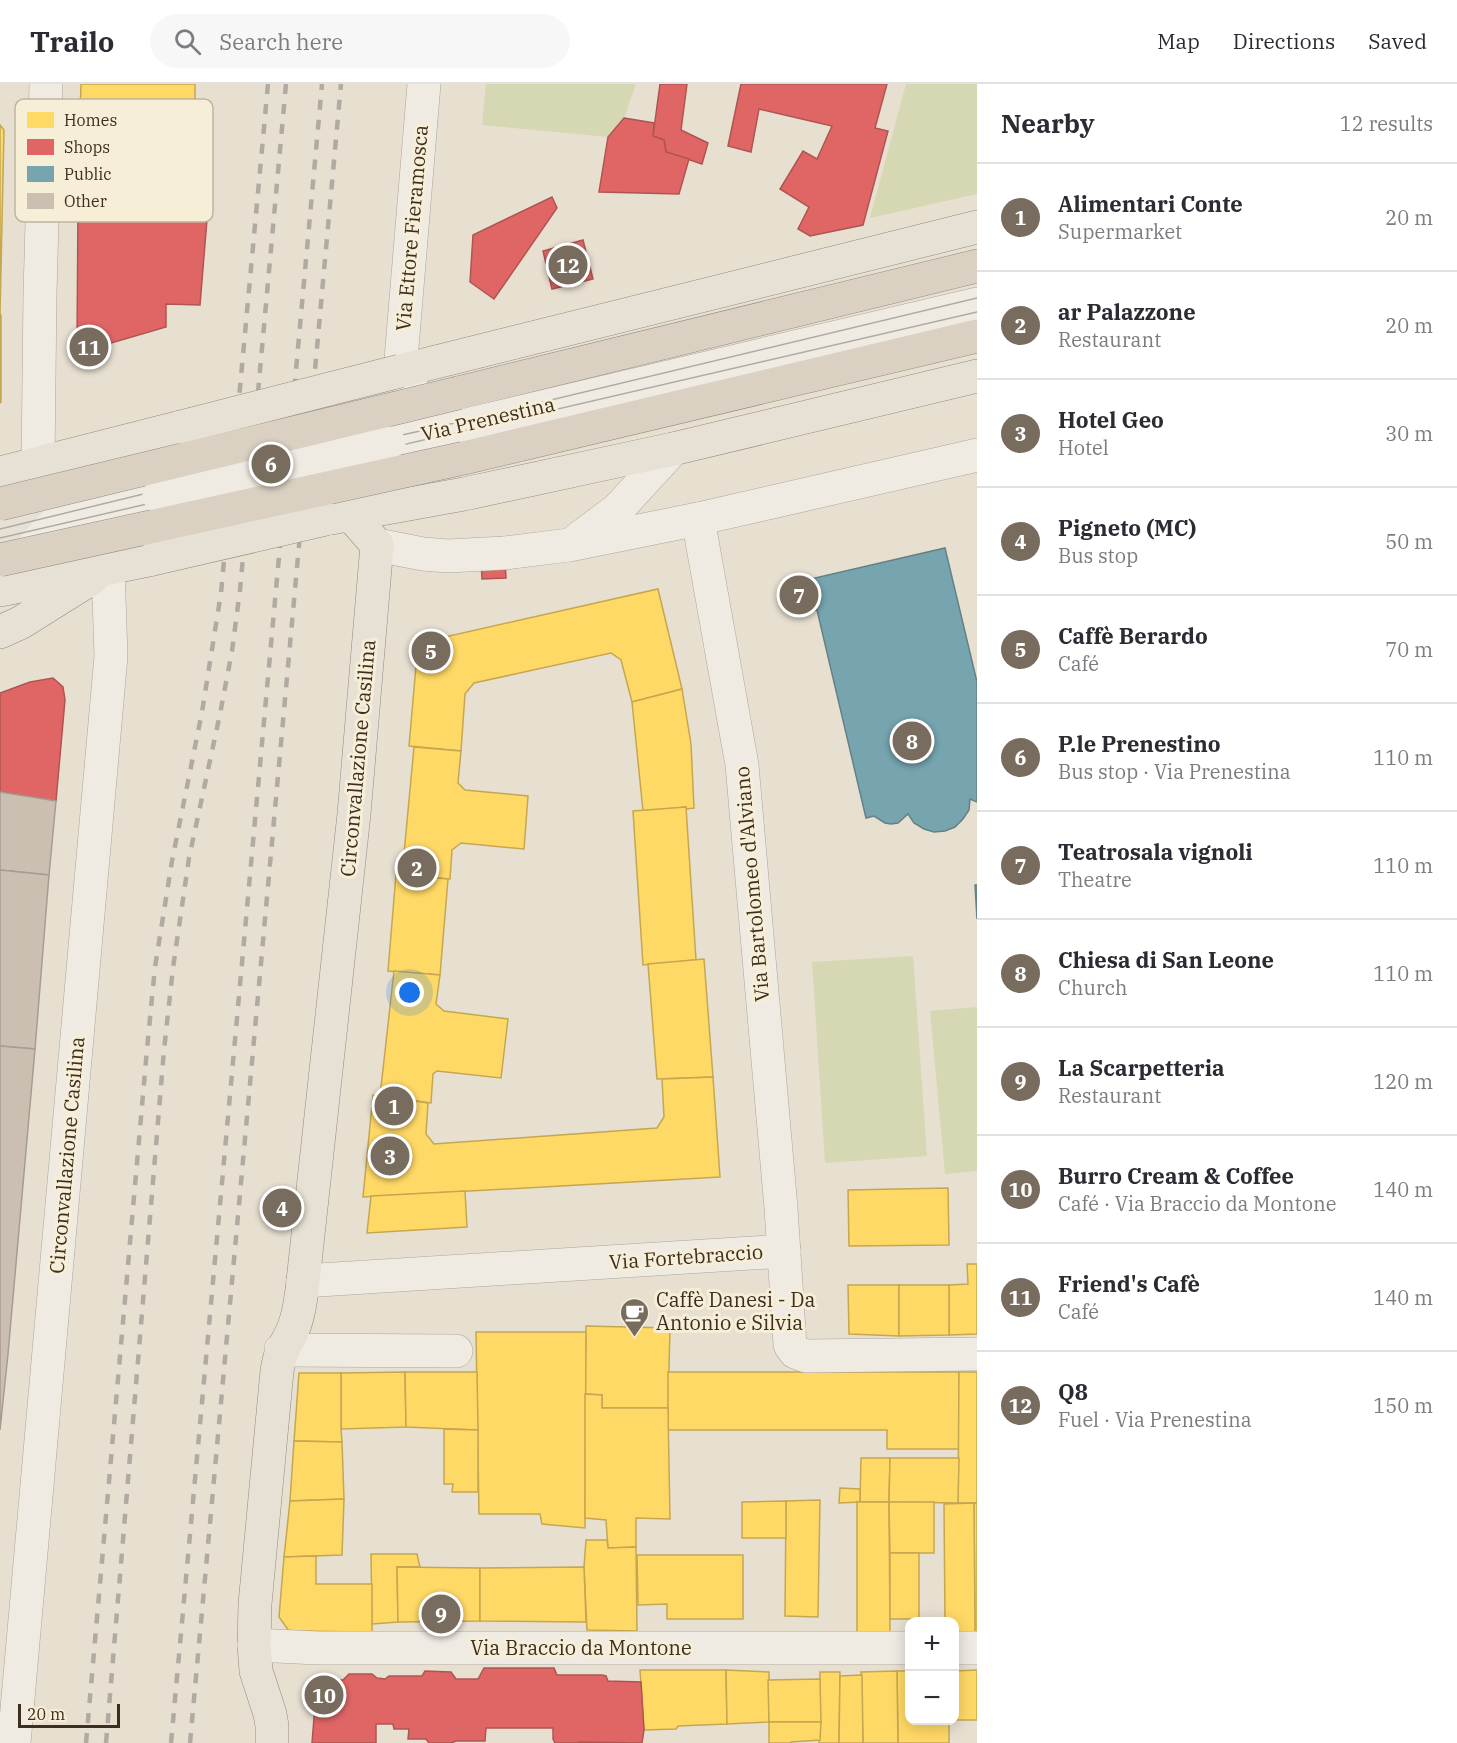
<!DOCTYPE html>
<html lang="en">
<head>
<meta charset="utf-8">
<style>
  :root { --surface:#fff; --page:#f7f7f7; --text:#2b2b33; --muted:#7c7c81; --line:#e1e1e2; --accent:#786c5e }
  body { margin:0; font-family:"IBM Plex Serif",serif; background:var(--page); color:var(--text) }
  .controls { position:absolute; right:18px; bottom:18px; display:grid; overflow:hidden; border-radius:12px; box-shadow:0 3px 15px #0003 }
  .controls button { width:54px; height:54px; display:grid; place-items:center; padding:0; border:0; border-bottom:2px solid var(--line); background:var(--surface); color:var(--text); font:30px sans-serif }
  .scale { position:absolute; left:18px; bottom:15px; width:102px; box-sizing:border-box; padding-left:6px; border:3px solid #3d2e20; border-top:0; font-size:16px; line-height:21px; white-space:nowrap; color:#3d2e20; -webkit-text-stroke:4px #f7eed8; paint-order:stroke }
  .you { position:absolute; left:410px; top:909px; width:21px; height:21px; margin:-15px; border:4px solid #fff; border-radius:50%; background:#1a73e8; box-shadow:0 0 0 9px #1a73e833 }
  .badge { display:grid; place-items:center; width:39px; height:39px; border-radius:50%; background:var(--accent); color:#fff; font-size:20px; font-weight:700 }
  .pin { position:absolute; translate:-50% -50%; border:3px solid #fff; box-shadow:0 2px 6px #0006 }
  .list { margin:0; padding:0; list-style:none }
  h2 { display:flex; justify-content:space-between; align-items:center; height:78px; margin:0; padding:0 24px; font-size:26px }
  h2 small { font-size:20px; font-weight:400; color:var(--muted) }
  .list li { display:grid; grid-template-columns:39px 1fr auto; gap:18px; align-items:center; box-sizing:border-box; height:108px; padding:0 24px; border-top:2px solid var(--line) }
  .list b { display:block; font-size:22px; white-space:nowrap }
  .list p { margin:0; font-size:20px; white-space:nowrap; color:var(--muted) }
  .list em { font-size:20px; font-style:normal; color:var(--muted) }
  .icon { flex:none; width:33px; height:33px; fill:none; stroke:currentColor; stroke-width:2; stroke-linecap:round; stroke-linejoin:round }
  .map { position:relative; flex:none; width:977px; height:1659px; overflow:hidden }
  header { display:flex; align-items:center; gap:36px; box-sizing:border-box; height:84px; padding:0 30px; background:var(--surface); border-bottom:2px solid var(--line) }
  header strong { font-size:28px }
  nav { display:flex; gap:33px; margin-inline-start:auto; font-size:21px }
  .search { width:420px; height:54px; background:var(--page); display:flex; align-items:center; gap:15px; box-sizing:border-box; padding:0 21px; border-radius:33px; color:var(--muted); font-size:22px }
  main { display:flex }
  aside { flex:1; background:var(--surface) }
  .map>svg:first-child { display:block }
</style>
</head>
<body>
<header>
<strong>Trailo</strong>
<div class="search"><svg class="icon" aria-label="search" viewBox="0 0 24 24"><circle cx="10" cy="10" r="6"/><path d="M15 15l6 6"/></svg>Search here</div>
<nav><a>Map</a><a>Directions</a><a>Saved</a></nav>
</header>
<main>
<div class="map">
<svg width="977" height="1659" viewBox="0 0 977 1659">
  <rect width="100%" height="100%" fill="#e7e0d1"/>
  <g fill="#d6d7b3">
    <path d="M486 0H636L624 34 608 53 482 41Z"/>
    <path d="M906 0H977V110L870 134Z"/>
    <path d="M913 872 927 1072 825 1079 812 878Z"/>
    <path d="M977 923V1087L945 1090 930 927Z"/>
  </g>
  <g fill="#ffd966" stroke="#c5a651" stroke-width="1.5">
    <path d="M81 0H195V66L185 97 78 93Z"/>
    <path d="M0 41 4 46 0 231Z"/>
    <path d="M1 231V318L0 319V231Z"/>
    <path d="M658 505 682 605 632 618 621 576 611 569 474 599 465 610 461 667 409 662 418 559Z"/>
    <path d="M682 605 691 660 694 724 686 725V723L643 727 632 618Z"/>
    <path d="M414 663 461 667 458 699 465 706 528 712 524 765 461 759 452 766 450 795 402 791Z"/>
    <path d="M686 723 696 876 643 881 633 727Z"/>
    <path d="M396 790 448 795 440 891 388 887Z"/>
    <path d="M704 875 713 993 657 995 648 880Z"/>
    <path d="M394 887 440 891 436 920 444 927 508 935 501 994 437 987 433 990 431 1019 380 1012Z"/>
    <path d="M713 993 720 1093 363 1113 373 1011 428 1019 426 1050 434 1060 657 1044 664 1033 662 995Z"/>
    <path d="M948 1104 949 1161 849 1162 848 1106Z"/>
    <path d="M465 1107 467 1143 367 1149 371 1112Z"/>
    <path d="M967 1180H977V1250L949 1251V1201L968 1200Z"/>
    <path d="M848 1201H899V1252L849 1250Z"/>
    <path d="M899 1201H949V1251L899 1252Z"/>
    <path d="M586 1242 670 1244 668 1324H602V1311L585 1310Z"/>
    <path d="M476 1248H586L585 1444 542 1440 540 1430H479Z"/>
    <path d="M405 1288 406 1343 341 1345V1289Z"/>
    <path d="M405 1288H477L478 1346 406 1343Z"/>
    <path d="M668 1288H959V1365H887V1346H668Z"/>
    <path d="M959 1288H977V1419H958Z"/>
    <path d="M299 1289H341V1345L342 1358 294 1357Z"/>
    <path d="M585 1310 602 1311V1324H668L670 1435 636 1434V1463L608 1464 606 1436 585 1434Z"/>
    <path d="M444 1345 478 1346V1408H452L453 1400H444Z"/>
    <path d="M294 1357 342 1358 344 1415 290 1417Z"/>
    <path d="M861 1374H890L889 1418H860Z"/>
    <path d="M890 1374H959L958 1419 889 1418Z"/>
    <path d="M840 1404 860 1405V1418L839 1419Z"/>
    <path d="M344 1415 342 1471 284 1473 290 1417Z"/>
    <path d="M820 1416 818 1533 785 1532 786 1417Z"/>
    <path d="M786 1417V1454H742V1418Z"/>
    <path d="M857 1418H889L890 1551H857Z"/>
    <path d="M889 1418H934V1469H890Z"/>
    <path d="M974 1419H977V1549H975Z"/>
    <path d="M974 1419 975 1549H954V1538H945L944 1420Z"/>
    <path d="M586 1456H607L608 1464 636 1463 637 1547 587 1546 584 1483Z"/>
    <rect x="890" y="1469" width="29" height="66"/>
    <path d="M371 1470H417L420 1483H397L398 1538 372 1540Z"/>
    <path d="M637 1471H743V1535H667V1520L638 1521Z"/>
    <path d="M316 1472V1500H372V1548L289 1547 279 1533 284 1473Z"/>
    <path d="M397 1483 480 1484V1537L398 1538Z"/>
    <path d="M584 1483 586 1538 480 1537V1484Z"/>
    <path d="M640 1586H726L727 1640 678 1642 676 1645 644 1646Z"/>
    <path d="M726 1586 769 1588V1638L727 1640Z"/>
    <path d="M977 1586V1636H954V1587Z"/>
    <path d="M897 1587H910V1636H949V1659H898Z"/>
    <path d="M897 1587 898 1659H863L861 1588Z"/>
    <path d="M820 1588H840L839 1659H819Z"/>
    <path d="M862 1591 863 1659H839L840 1592Z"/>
    <path d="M820 1595 821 1638H769L768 1596Z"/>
    <path d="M769 1638H821L820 1656 791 1658V1659H769Z"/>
  </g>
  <g fill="#e06666" stroke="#af5551" stroke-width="1.5">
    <path d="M660 0H687L681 46 708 59 702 80 666 68 664 56 653 52Z"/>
    <path d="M741 0H887L875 44 888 47 863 141 810 152 798 145 809 123 780 105 803 67 817 75 832 42 759 25 751 68 728 62Z"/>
    <path d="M624 34 654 39 653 52 664 56 666 68 689 75 679 110 599 108 608 53Z"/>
    <path d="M552 113 557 124 494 215 470 198 473 151Z"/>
    <path d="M78 122 208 123 200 221 166 220V243L84 267 77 262Z"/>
    <path d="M583 156 593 195 552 205 543 167Z"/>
    <path d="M505 476 506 494 482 495 481 477Z"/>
    <path d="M53 594 63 603 65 616 56 717 0 708V609L30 598Z"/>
    <path d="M484 1584H554L557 1591H602L606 1592 608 1597 641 1598 644 1646 642 1659 579 1658 578 1659H555L553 1655V1644H486L485 1657H456L451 1659H429L426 1655H408L409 1645H394L393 1640H376V1659H312L317 1596H343L349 1590H372L377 1594 385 1595 389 1592H422L425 1587 451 1588 456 1595H478Z"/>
  </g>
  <g fill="#76a5af" stroke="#658184" stroke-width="1.5">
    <path d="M945 464 977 598V718L970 715 969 726 963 735 955 743 945 747 934 748 924 745 914 739 908 730 898 739 891 740 885 739 874 732 866 734 817 526 796 530 789 500Z"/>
    <path d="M975 801H977V835Z"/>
  </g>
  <g fill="#cbbfb2" stroke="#a89c90" stroke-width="1.5">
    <path d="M0 708 56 717 49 791 0 786Z"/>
    <path d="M0 786 49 791 35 965 0 962Z"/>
    <path d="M0 962 35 965 8 1270 0 1346Z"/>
  </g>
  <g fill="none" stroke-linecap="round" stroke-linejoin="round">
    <defs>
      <g id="minor">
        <path d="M424 0 400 287 436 340"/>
        <path d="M389 359 977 220"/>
        <path d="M38 380 40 209 46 0"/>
        <path d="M698 435 742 681 781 1124 790 1261 795 1268 806 1272 977 1270"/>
        <path d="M29 443 159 412"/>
        <path d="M578 455 618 425 673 365"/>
        <path d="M377 461 423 470 448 472 504 469 569 461 698 435 977 371"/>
        <path d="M303 1197 784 1167"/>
        <path d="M281 1266 456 1267"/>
        <path d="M254 1561 318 1564H910"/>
        <path d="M954 1564H977"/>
        <path d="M14 1659 111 572 108 484C100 481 90 480 82 475 57 461 39 428 46 400"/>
      </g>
      <g id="major">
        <path d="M400 287 977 143"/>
        <path d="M0 389 181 343"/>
        <path d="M331 434 464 410 673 365 977 292"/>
        <path d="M0 452 19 429 45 402"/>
        <path d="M0 506 153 475"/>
        <path d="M0 548 20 539 92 494"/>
        <path d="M272 1659V1642L270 1630 256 1587 254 1561 255 1520 277 1287C280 1268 284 1264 292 1248 299 1232 301 1214 303 1197L354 730 377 461 350 430"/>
      </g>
      <g id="highway">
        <path d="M458 309 977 182"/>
        <path d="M464 374 977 252"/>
      </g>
    </defs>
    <use href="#minor" stroke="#ada599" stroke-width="34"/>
    <use href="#major" stroke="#928b80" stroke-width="34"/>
    <use href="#highway" stroke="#928b80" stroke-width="34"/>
    <use href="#minor" stroke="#efebe3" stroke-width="33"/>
    <use href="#major" stroke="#e6e1d4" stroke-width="33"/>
    <use href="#highway" stroke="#dad1c2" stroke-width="33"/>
    <g stroke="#afaaa2" stroke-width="1.5">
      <path d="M0 445 168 404 442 342 977 214"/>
      <path d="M0 454 977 228"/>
    </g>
    <g stroke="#afaaa2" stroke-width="4.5" stroke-dasharray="10 10" stroke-linecap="butt">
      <path d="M86 1659 147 965 155 883 172 777 202 628 221 509 268 0"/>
      <path d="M106 1659 164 966 173 884 189 774 220 630 232 567 240 506 286 0"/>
      <path d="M171 1659 322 0"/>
      <path d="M190 1659 341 0"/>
    </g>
    <defs>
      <path id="minor-bridge" d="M159 412 389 359"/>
      <g id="major-bridge">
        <path d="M181 343 400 287"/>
        <path d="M153 475 326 435"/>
      </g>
      <g id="highway-bridge">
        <path d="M0 420 458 309"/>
        <path d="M0 476 464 374"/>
      </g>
    </defs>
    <use href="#minor-bridge" stroke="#ada599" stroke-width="34" stroke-linecap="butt"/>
    <use href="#major-bridge" stroke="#928b80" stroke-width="34" stroke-linecap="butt"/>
    <use href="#highway-bridge" stroke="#928b80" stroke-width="34" stroke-linecap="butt"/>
    <use href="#minor-bridge" stroke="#efebe3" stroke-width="33"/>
    <use href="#major-bridge" stroke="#e6e1d4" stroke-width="33"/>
    <use href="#highway-bridge" stroke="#dad1c2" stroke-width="33"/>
  </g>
  <defs>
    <symbol id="cafe-pin" viewBox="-11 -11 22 30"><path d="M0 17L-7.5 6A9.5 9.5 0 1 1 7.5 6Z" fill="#786c5e" stroke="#f7eed8"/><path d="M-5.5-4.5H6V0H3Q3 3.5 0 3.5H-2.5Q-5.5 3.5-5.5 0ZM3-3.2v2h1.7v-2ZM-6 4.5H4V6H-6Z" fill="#fff"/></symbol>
  </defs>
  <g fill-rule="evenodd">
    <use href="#cafe-pin" x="618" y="1212" width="33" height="45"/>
  </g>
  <g text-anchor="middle" stroke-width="6" stroke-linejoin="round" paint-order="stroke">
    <g font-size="20" fill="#3d2e20" stroke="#f7eed8">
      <text transform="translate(412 144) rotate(-85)" y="7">Via Ettore Fieramosca</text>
      <text transform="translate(488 335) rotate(-13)" y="7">Via Prenestina</text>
      <text transform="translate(358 674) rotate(-85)" y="7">Circonvallazione Casilina</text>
      <text transform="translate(752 800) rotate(-95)" y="7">Via Bartolomeo d'Alviano</text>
      <text transform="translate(67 1071) rotate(-85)" y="7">Circonvallazione Casilina</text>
      <text transform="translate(686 1173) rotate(-4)" y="7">Via Fortebraccio</text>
      <text x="581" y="1571">Via Braccio da Montone</text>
    </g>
    <g font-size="20" fill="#3d2e20" stroke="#f7eed8" text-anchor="start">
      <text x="656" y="1223">Caffè Danesi - Da<tspan x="656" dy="23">Antonio e Silvia</tspan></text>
    </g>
  </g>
  <rect x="15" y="15" width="198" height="123" rx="9" fill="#f7eed8" stroke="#bfb4a1" stroke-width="1.5"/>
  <rect x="27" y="28" width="27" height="16" fill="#ffd966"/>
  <rect x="27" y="55" width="27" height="16" fill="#e06666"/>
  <rect x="27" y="82" width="27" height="16" fill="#76a5af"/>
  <rect x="27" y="109" width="27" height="16" fill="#cbbfb2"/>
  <g font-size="16" fill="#3d2e20">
    <text x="64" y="42">Homes</text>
    <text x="64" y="69">Shops</text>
    <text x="64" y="96">Public</text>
    <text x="64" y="123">Other</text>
  </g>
</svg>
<div class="controls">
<button>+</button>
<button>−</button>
</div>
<div class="scale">20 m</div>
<div class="you"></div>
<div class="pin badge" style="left:394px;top:1022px">1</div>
<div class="pin badge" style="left:417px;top:784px">2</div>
<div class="pin badge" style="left:390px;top:1072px">3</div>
<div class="pin badge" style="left:282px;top:1124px">4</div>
<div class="pin badge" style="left:431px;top:567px">5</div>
<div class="pin badge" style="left:271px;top:380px">6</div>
<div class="pin badge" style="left:799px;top:511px">7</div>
<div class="pin badge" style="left:912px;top:657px">8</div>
<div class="pin badge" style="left:441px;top:1530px">9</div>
<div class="pin badge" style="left:324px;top:1611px">10</div>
<div class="pin badge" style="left:89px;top:263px">11</div>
<div class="pin badge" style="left:568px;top:181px">12</div>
</div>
<aside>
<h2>Nearby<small>12 results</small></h2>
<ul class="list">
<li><span class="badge">1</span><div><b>Alimentari Conte</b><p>Supermarket</p></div><em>20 m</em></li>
<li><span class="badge">2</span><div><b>ar Palazzone</b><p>Restaurant</p></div><em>20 m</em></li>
<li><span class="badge">3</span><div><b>Hotel Geo</b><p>Hotel</p></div><em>30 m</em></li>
<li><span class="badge">4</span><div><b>Pigneto (MC)</b><p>Bus stop</p></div><em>50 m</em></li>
<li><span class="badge">5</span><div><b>Caffè Berardo</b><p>Café</p></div><em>70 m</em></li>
<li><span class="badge">6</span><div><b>P.le Prenestino</b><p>Bus stop · Via Prenestina</p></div><em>110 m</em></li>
<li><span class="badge">7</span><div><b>Teatrosala vignoli</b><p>Theatre</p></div><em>110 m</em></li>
<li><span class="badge">8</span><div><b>Chiesa di San Leone</b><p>Church</p></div><em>110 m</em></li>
<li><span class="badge">9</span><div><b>La Scarpetteria</b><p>Restaurant</p></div><em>120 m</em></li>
<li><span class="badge">10</span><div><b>Burro Cream &amp; Coffee</b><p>Café · Via Braccio da Montone</p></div><em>140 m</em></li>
<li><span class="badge">11</span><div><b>Friend's Cafè</b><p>Café</p></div><em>140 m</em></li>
<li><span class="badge">12</span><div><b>Q8</b><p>Fuel · Via Prenestina</p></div><em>150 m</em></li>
</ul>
</aside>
</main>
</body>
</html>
